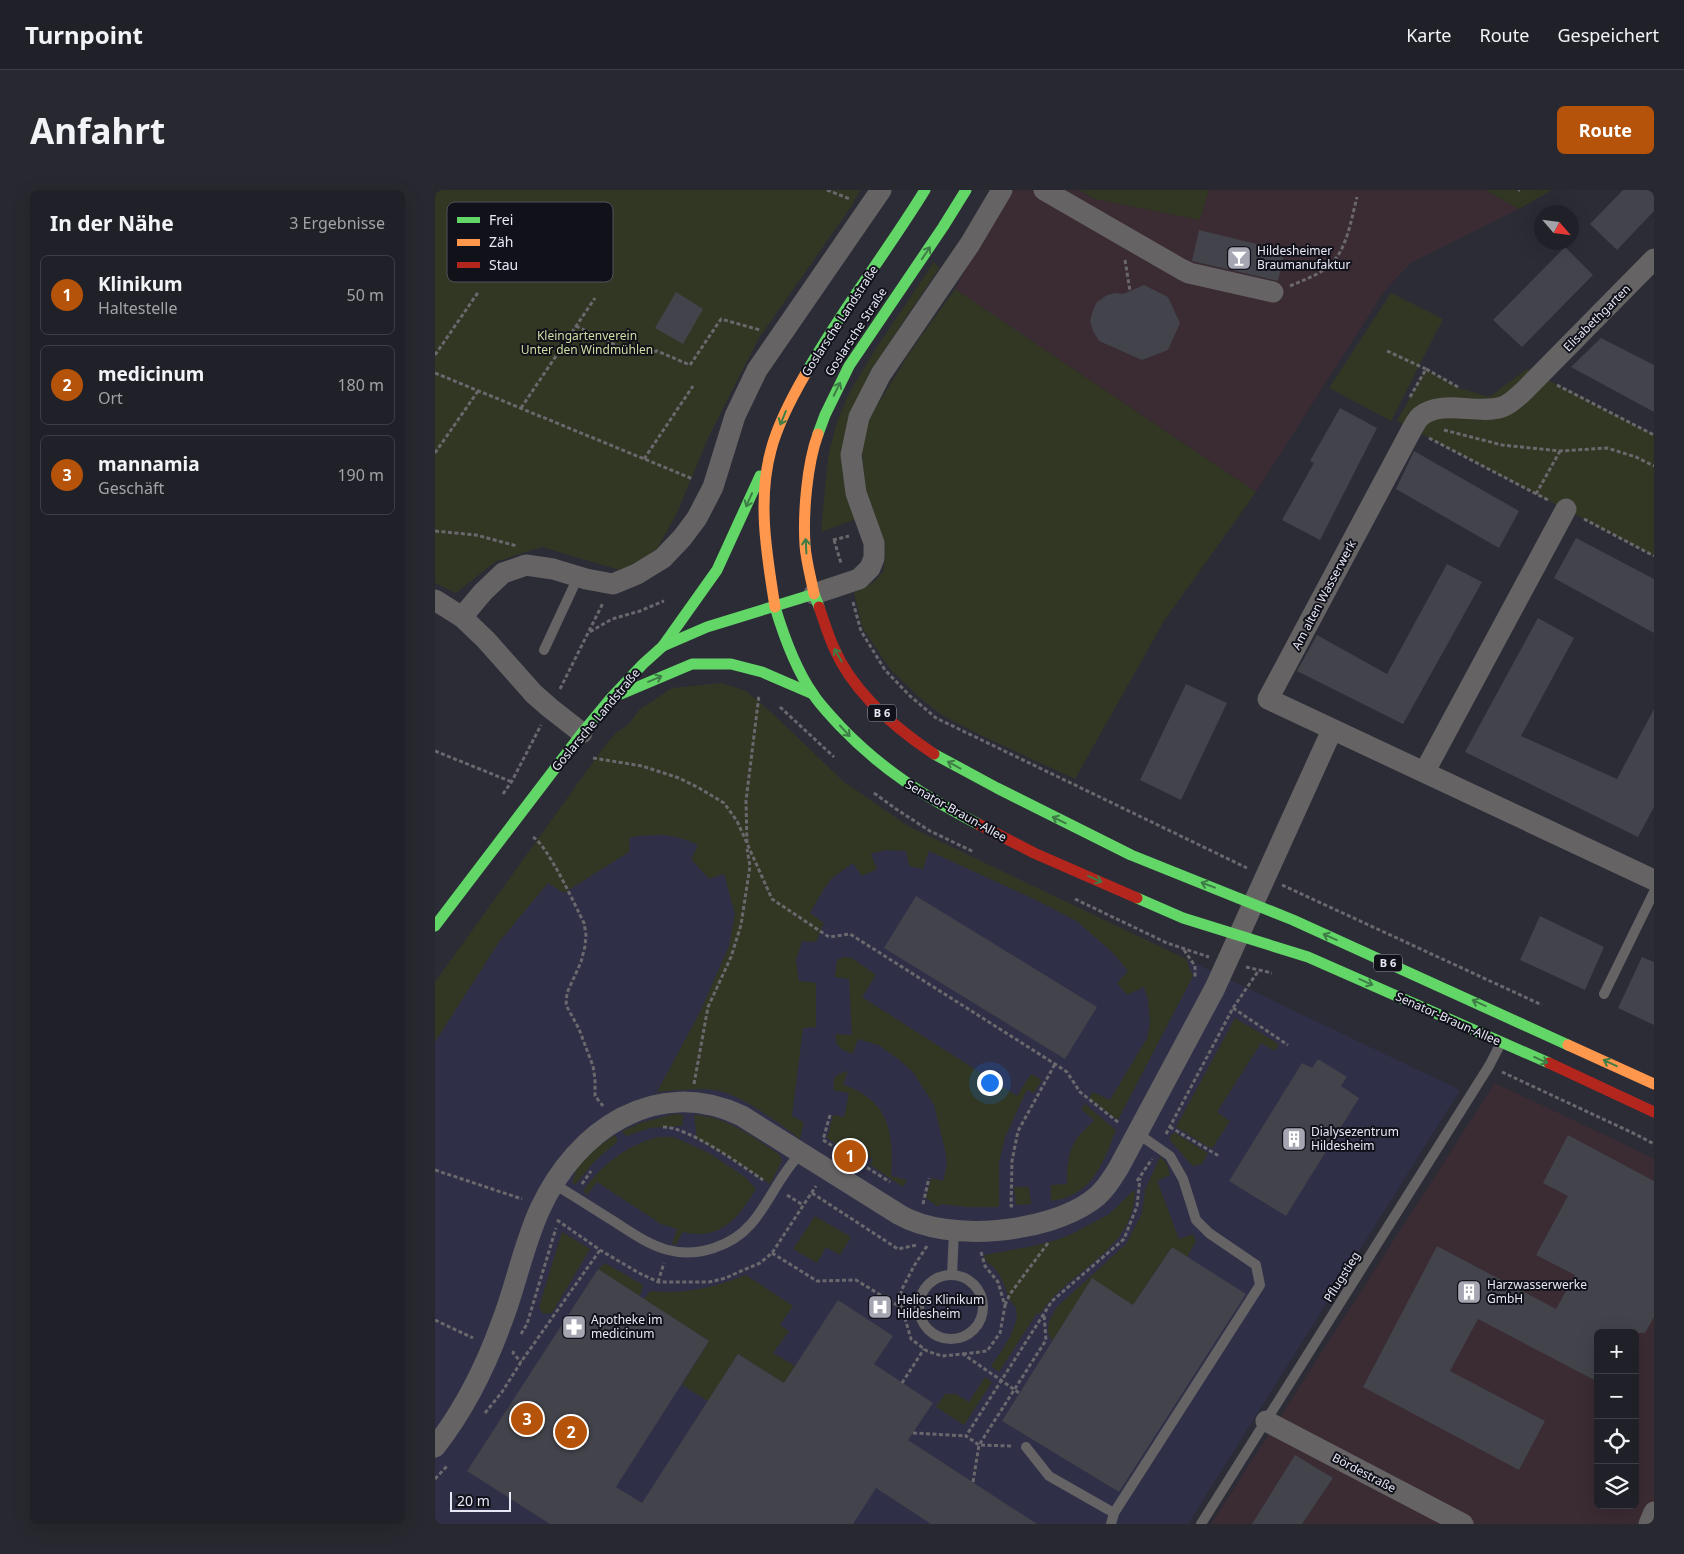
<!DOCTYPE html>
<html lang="de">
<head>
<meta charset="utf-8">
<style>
  :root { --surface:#202128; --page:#282930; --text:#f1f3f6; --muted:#a2a3a8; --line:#3d3e45; --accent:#b45309 }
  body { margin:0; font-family:"Noto Sans",sans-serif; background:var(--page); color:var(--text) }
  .controls { position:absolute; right:15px; bottom:15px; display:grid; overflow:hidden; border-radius:8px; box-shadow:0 5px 20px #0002 }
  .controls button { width:45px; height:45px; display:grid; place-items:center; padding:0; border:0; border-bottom:1px solid var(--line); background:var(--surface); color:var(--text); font:25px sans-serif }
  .compass { position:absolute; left:1099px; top:15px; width:45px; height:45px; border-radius:50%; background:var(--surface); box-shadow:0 5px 20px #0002; rotate:118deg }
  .scale { position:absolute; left:15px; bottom:12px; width:61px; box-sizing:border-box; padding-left:5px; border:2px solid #e7e8f5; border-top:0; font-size:14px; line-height:18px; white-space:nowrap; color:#e7e8f5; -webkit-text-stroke:4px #11111a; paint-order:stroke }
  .you { position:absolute; left:554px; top:892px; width:18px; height:18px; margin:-12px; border:4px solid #fff; border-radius:50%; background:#1a73e8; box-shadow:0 0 0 8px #1a73e833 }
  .badge { display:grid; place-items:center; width:32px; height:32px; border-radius:50%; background:var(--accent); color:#fff; font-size:16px; font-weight:700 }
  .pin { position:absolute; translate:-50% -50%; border:2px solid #fff; box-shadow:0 1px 5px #0006 }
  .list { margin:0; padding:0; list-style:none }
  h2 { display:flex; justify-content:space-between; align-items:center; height:65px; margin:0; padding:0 20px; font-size:21px }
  h2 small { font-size:16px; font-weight:400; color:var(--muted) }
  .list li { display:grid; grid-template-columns:32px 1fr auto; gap:15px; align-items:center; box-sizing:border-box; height:80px; margin:0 10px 10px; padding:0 10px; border:1px solid var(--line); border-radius:8px }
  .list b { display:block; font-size:19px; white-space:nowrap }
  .list p { margin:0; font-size:16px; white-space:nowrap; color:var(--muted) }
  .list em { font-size:16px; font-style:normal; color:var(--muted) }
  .icon { flex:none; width:28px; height:28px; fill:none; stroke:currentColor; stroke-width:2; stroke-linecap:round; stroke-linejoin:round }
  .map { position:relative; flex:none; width:1219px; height:1334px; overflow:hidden; border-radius:8px }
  header { display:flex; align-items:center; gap:30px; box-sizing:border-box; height:70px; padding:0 25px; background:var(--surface); border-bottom:1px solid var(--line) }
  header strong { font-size:24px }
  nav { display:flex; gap:28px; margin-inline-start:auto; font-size:18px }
  .intro { display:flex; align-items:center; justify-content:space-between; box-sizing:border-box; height:120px; padding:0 30px }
  h1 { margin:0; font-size:35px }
  .button { padding:12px 22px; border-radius:8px; background:var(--accent); color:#fff; font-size:18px; font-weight:700 }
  main { display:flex; gap:30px; padding:0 30px }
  aside { flex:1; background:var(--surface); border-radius:8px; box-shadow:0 5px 20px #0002 }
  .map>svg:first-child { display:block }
</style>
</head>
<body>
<header>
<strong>Turnpoint</strong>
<nav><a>Karte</a><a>Route</a><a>Gespeichert</a></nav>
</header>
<div class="intro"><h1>Anfahrt</h1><a class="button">Route</a></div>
<main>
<aside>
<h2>In der Nähe<small>3 Ergebnisse</small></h2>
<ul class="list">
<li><span class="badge">1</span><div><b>Klinikum</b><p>Haltestelle</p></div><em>50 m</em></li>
<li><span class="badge">2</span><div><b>medicinum</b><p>Ort</p></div><em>180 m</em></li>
<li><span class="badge">3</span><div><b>mannamia</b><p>Geschäft</p></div><em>190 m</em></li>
</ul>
</aside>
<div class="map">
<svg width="1219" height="1334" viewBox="0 0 1219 1334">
  <rect width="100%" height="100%" fill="#2b2c36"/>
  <g fill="#3b2b33" fill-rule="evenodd">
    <path d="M575 0H644L660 9 765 30 774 0H1050L1084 19 976 73 950 100 821 302 520 99Z"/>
    <path d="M1060 893 1191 955 1219 969V1334H776ZM1163 1143H1200V1315H1163Z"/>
  </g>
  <path fill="#2f2f47" d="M286 493 311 501 336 522 408 591 473 636 1025 900 753 1334H0V800L204 520 237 498Z"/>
  <g fill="#323724">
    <path d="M0 0H425L418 14 324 148 274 246 242 323 222 359 188 381 107 357 60 372 21 403 0 393Z"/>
    <path d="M644 0H774L765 30 660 9Z"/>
    <path d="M1050 0H1117L1084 19Z"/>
    <path d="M499 72 504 78 434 183 421 214V329L386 342 393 267 401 235 413 205 438 163Z"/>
    <path d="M520 99 821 302 729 431 640 589 545 545 507 525 484 507 455 479 427 437 419 403 440 391 448 382 450 368 430 299 427 262 433 230 475 162Z"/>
    <path d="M956 103 1008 129 956 231 894 198Z"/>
    <path d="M991 179 1024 198 1054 207 1092 179 1219 245V366L962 231Z"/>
    <path d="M286 493 311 501 336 522 408 591 473 636 751 769 758 786 683 930 654 908 658 902 675 910 712 848 715 833 713 809 709 797 692 805 682 793 693 781 678 763 643 732 603 711 494 661 488 679 474 676 471 661 451 660 436 664 442 679 427 686 418 673 397 688 389 699 375 723 389 733 381 752 367 751 361 771 364 791 381 793V837L368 838 357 926 369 932 365 949C346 934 308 907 285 901 267 897 240 901 222 902L266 820 294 756 300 724 289 684 274 689 256 669 263 655C238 643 222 644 195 647L194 662 129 703 113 693 64 752 0 852V792L172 553 181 543 194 534 204 520 237 498Z"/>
    <path d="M409 767 417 768 441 785 427 807 582 906 596 884 607 890 599 903 592 900 571 945 564 972V1017H531L506 1014 503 1017 491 1008 496 988 508 991 512 976 511 964 499 915 478 882 462 868 443 855 423 849 418 864C407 860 399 857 401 844L417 845 414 789 400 787 402 770Z"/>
    <path d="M800 828 844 854 840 861 826 853 782 922 795 931 778 957 775 958 741 937Z"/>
    <path d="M413 881 408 894C416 898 425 901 432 907 458 925 458 958 456 986L472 990 468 997 435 975 438 970 436 968 425 961 422 967 392 948 398 925 409 927 414 903 398 900 399 888 404 884Z"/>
    <path d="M650 914 681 940C668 974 657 1006 616 1011V995L632 994C632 978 632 962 642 948 647 941 654 936 659 930L646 919Z"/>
    <path d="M239 924 249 925 247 936 215 938 191 946 187 941 205 933Z"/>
    <path d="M259 925C290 925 319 948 344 964L347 971 335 994 288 964 262 949Z"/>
    <path d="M740 943 773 963 767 974 758 976C749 968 743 958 734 949L737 944Z"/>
    <path d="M180 945 183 951 161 970 140 995 138 993C137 975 166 954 180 945Z"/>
    <path d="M223 947H239L274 963 310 987 321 999C303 1028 286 1051 248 1042L241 1054 237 1055 242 1039 226 1034 162 992 152 1005 148 1001C166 975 192 955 223 947Z"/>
    <path d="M725 967C732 971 733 977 735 985L722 991 744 1049 758 1044 761 1051 752 1067 737 1057 698 1115 657 1089 618 1150C607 1142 616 1126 622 1117L691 1054 707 1023 710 1000Z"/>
    <path d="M579 997H594L596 1014 581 1015Z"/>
    <path d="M698 1001H700C699 1063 633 1079 605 1124L602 1123 564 1182 556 1176C565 1163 596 1123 574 1110 571 1100 568 1089 561 1080 557 1074 549 1073 549 1065L598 1056 621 1050 639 1043 674 1024Z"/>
    <path d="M380 1026 416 1047 405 1065 391 1057 382 1073 358 1059Z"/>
    <path d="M127 1042 155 1059 117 1123 108 1124 104 1117Z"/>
    <path d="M170 1073 208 1095 205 1106 163 1079Z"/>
    <path d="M311 1085 358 1116 345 1135 354 1141 338 1163 360 1176 349 1193 303 1164 273 1211 247 1195 274 1151 209 1109 215 1101C249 1105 280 1097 311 1085Z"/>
    <path d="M550 1187 557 1192 529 1235 501 1217 510 1204H521L534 1212Z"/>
  </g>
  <g fill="#42434b">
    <path d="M1188 0H1219V21L1182 60 1155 34Z"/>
    <path d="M764 40 850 61 843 91 757 71Z"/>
    <path d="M1130 57 1158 85 1087 157 1058 130Z"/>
    <path d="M709 95 733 107 745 133 733 160 707 170 664 151 658 141 655 131 658 120 662 112 672 105 680 103 688 104Z"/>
    <path d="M241 102 268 119 248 154 220 138Z"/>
    <path d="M1166 148 1219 175V222L1136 177Z"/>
    <path d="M905 218 942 238 885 350 847 330 879 273 875 271Z"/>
    <path d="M979 261 1084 321 1064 358 961 299Z"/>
    <path d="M1141 348 1219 389V443L1119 388Z"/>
    <path d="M1012 374 1047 392 968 534 862 481 882 445 952 484Z"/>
    <path d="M1103 428 1139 448 1086 546 1182 589 1219 519V617L1203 647 1030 562Z"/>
    <path d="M751 494 792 513 746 610 705 590Z"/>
    <path d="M481 706 662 817 630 869 449 758Z"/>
    <path d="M1105 726 1169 757 1150 800 1085 770Z"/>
    <path d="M1207 767 1219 772V835L1183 818Z"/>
    <path d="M883 869 912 887 906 896 924 908 851 1026 794 991 867 873 877 878Z"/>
    <path d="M1133 945 1219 991V1127L1210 1143H1163V1192L1043 1129 1015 1181 1110 1231 1084 1280 928 1197 1002 1056 1121 1119 1140 1085 1101 1065 1133 1006 1108 993Z"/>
    <path d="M737 1057 811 1104 684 1302 567 1231 657 1088 698 1115Z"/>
    <path d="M163 1079 274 1151 181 1297 207 1313 303 1164 349 1193 403 1110 458 1146 439 1174 498 1213 473 1250 602 1334H496L441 1298 418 1334H115L32 1281Z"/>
    <path d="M860 1265 898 1288 867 1334H817Z"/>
  </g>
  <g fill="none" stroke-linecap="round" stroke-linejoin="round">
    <g stroke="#6a686c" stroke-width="3" stroke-dasharray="4 2.5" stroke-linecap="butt">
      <path d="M392 0 415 9"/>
      <path d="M1083 0H1085"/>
      <path d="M690 70 695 101"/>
      <path d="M855 96C869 90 883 85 894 76 912 60 916 30 922 7"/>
      <path d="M141 136 199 164 222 161 255 175 286 129 325 140"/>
      <path d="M952 161 991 179"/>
      <path d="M0 165 44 101"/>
      <path d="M0 183 258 289"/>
      <path d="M1122 195 1219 245"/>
      <path d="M975 207 991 179 1023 197"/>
      <path d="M86 218 160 108"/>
      <path d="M1009 240 1067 255 1125 261 1172 258 1201 267 1219 276"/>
      <path d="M994 248 1113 310"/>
      <path d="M0 263 43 201"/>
      <path d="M209 269 258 196"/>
      <path d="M1101 304 1125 261"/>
      <path d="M1149 329 1219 366"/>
      <path d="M0 341 41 345 82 356"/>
      <path d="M398 350 414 346"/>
      <path d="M399 350 406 373"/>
      <path d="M418 412 426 441 450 480 475 506 501 528 812 678"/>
      <path d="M154 441 168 413"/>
      <path d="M125 499 153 443 177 429 205 421 229 411"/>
      <path d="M345 517 399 567"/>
      <path d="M0 561 77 592"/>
      <path d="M158 568 207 576 244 588 264 598 289 613 302 631 337 709 394 747 415 744 620 874 632 882 645 902 684 933"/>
      <path d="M439 603 461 619 495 641 539 662"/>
      <path d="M68 604 77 591 106 535"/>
      <path d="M98 647C113 656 140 715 149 733L151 745 150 756 146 772 132 803 131 815 144 839 158 876 160 889V906L168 916"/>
      <path d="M312 653 311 611 324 505"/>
      <path d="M847 695 1107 815"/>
      <path d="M640 709 732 753 774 767"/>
      <path d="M749 760 760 776V788"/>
      <path d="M811 777 837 783"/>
      <path d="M798 818 853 855"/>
      <path d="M1067 882 1202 945 1219 954"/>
      <path d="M259 894 273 817 296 767 306 735 315 676 312 659"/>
      <path d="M395 925 388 950 455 992"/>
      <path d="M228 937C254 937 306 975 328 990"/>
      <path d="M735 937 784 966"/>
      <path d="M731 944 798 818 824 780"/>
      <path d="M0 980 87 1009"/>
      <path d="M702 991 717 969"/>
      <path d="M147 994 156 981"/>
      <path d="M377 1003 463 1059 482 1055"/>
      <path d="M352 1005 368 1015"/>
      <path d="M488 1014 494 988"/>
      <path d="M578 1016H576L577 971 583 941 620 874"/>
      <path d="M122 1030 165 1060 204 1083 223 1092H274L291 1088 306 1081 325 1073 337 1063 381 996"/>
      <path d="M337 1063 382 1091 421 1090 467 1118 476 1149 492 1161 507 1166 528 1164 570 1193"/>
      <path d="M223 1092 229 1073"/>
      <path d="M570 1115 575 1104 613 1053"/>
      <path d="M467 1118 466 1101 479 1076 492 1056"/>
      <path d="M0 1130 38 1148"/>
      <path d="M86 1144 92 1134 121 1038"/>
      <path d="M79 1161 78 1163 86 1172"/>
      <path d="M528 1164 552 1161 565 1143 570 1116 563 1092 550 1076 546 1062"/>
      <path d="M467 1193 489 1159"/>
      <path d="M50 1223 67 1202 86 1172 165 1060"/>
      <path d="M478 1243 531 1246"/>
      <path d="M576 1256 544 1255 531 1246 617 1111 689 1049 702 1016 705 988"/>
      <path d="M0 1289 13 1275"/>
      <path d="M538 1292 544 1255 611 1150 609 1124"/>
    </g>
    <g stroke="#666365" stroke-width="10">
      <path d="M109 460 143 387"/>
      <path d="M1169 804 1219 702"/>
      <path d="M119 994C139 1006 159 1019 180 1032 197 1043 214 1055 233 1060 262 1068 297 1056 316 1034 335 1012 345 984 366 963"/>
      <path d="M517 1085 519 1041"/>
      <circle cx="516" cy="1117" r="32"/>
      <path d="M591 1257 614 1286 679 1323"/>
      <path d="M676 1334 679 1323 825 1095 821 1075 774 1043 761 1030 748 989 735 966 702 943"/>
      <path d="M766 1334 1054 876 1066 853"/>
    </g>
    <g stroke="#666365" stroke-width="21">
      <path d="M609 0 746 79 754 83 838 102"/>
      <path d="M1219 69 1089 201C1083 206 1076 214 1067 217 1043 225 1007 209 986 226 982 229 980 234 977 239L833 509 1219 690"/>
      <path d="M379 404 424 389 435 378 439 368V353L421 303 416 265 424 227 446 184 535 54 567 0"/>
      <path d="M0 410 27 427 51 450 99 504 115 518 147 543"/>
      <path d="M27 427 48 402 68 383 91 375 118 379 151 389 178 394 202 384 228 368 247 348 262 328 278 297 300 226 322 180 446 0"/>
      <path d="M990 581 1131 319"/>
      <path d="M831 1231 1028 1334"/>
      <path d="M0 1257C29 1220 50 1178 66 1134 81 1096 88 1056 105 1019 141 940 221 885 307 926L465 1025C514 1053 611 1043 656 1011 668 1003 676 990 683 979L780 798 897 540"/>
      <path d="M1214 1334 1219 1322"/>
    </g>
    <g stroke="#63d668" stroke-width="11">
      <path d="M371 183C407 119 452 62 490 0"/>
      <path d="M383 244 390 225 414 176 508 37 531 0"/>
      <path d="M340 417C349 447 360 478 378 504 385 515 396 526 405 536 446 579 490 607 543 634"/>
      <path d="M228 456 282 380 325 286"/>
      <path d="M186 504 257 474H296L327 482 378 504"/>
      <path d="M499 564 562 598 696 665 858 730 1133 855"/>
      <path d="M702 708 748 728 873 767 1114 873"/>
      <path d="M0 736 147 543 176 508 208 474 228 456 272 437 379 404 384 417"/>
    </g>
    <g stroke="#ff974d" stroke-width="11">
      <path d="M379 404C376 388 371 371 370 355 368 323 372 274 383 244"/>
      <path d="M340 417C332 366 322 311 336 260 343 233 357 207 371 183"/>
      <path d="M1133 855 1219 894"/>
    </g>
    <g stroke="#b3261e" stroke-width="11">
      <path d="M384 417C389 431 393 445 399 458 418 502 460 538 499 564"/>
      <path d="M543 634 599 663 702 708"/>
      <path d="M1114 873 1219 922"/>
    </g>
    <path stroke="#6a686c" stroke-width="3" stroke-dasharray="4 2.5" stroke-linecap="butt" d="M570 1193 584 1203"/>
  </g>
  <defs><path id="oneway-shaft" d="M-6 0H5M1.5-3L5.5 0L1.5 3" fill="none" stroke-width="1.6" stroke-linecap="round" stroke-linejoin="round" transform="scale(1.25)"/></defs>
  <g stroke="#3e7d45">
    <use href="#oneway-shaft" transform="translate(491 63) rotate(-56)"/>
    <use href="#oneway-shaft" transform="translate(402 199) rotate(-64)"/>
    <use href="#oneway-shaft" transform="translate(348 228) rotate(112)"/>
    <use href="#oneway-shaft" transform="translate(314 310) rotate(114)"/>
    <use href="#oneway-shaft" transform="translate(371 356) rotate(-93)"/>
    <use href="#oneway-shaft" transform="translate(403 465) rotate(-120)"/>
    <use href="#oneway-shaft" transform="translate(220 489) rotate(-23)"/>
    <use href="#oneway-shaft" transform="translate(410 541) rotate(47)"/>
    <use href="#oneway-shaft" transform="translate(519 575) rotate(-151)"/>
    <use href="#oneway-shaft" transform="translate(624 630) rotate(-154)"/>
    <use href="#oneway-shaft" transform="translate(660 689) rotate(24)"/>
    <use href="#oneway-shaft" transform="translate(773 695) rotate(-159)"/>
    <use href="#oneway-shaft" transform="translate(895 747) rotate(-156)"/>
    <use href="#oneway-shaft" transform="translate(931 792) rotate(24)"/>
    <use href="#oneway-shaft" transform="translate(1044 813) rotate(-156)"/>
    <use href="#oneway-shaft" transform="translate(1106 870) rotate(24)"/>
    <use href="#oneway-shaft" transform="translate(1175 873) rotate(-155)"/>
  </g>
  <defs>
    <symbol id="bar-square" viewBox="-11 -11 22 22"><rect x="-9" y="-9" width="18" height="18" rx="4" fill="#a5a6b2" stroke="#11111a"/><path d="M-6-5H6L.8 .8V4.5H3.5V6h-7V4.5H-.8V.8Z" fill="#fff"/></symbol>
    <symbol id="building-square" viewBox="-11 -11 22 22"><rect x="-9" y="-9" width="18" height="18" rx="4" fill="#a5a6b2" stroke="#11111a"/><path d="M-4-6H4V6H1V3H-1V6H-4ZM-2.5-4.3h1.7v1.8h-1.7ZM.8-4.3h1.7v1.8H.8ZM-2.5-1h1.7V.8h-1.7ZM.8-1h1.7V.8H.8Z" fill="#fff"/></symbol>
    <symbol id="hospital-square" viewBox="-11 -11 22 22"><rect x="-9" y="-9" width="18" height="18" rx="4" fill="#a5a6b2" stroke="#11111a"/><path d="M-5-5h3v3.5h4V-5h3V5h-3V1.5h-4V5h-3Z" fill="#fff"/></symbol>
    <symbol id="pharmacy-square" viewBox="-11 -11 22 22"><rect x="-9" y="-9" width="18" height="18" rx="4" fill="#a5a6b2" stroke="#11111a"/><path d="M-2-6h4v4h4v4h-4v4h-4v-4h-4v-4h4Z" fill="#fff"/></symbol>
  </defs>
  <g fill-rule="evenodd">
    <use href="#bar-square" x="790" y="54" width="28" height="28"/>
    <use href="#building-square" x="845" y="935" width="28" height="28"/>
    <use href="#building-square" x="1020" y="1088" width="28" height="28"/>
    <use href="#hospital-square" x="431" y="1103" width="28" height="28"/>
    <use href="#pharmacy-square" x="125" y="1123" width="28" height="28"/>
  </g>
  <g text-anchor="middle" stroke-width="4" stroke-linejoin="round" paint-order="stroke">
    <g fill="#11111a" stroke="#a7a8b3" stroke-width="1">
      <rect x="433" y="514.5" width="28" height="17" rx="4"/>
      <rect x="939" y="764.5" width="28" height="17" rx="4"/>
    </g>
    <g font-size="11" font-weight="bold" fill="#e7e8f5">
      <text x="447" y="527">B 6</text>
      <text x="953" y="777">B 6</text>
    </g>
    <g font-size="12" fill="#e7e8f5" stroke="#11111a" text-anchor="start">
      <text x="822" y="65">Hildesheimer<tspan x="822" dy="14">Braumanufaktur</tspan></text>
      <text x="876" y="946">Dialysezentrum<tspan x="876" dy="14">Hildesheim</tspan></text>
      <text x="1052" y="1099">Harzwasserwerke<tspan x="1052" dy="14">GmbH</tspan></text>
      <text x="462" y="1114">Helios Klinikum<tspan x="462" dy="14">Hildesheim</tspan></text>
      <text x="156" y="1134">Apotheke im<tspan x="156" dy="14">medicinum</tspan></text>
    </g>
    <g font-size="12" fill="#e7e8f5" stroke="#11111a">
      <text transform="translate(1162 128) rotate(-45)" y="4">Elisabethgarten</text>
      <text transform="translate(405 131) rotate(-57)" y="4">Goslarsche Landstraße</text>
      <text transform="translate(421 142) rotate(-57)" y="4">Goslarsche Straße</text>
      <text transform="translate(889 405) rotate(-62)" y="4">Am alten Wasserwerk</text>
      <text transform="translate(161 530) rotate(-50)" y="4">Goslarsche Landstraße</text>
      <text transform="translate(521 621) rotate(29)" y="4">Senator-Braun-Allee</text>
      <text transform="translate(1013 829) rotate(24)" y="4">Senator-Braun-Allee</text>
      <text transform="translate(907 1087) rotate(-58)" y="4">Pflugstieg</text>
      <text transform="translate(929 1283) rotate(28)" y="4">Bördestraße</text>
    </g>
    <g font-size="12" fill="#cddda2" stroke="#11111a">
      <text x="152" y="150">Kleingartenverein<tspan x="152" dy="14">Unter den Windmühlen</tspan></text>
    </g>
  </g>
  <rect x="12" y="12" width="166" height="80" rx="8" fill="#11111a" stroke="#51525c" stroke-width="1"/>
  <rect x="22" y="27" width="23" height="6" fill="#63d668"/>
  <rect x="22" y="49" width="23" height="7" fill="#ff974d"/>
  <rect x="22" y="72" width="23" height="6" fill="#b3261e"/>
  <g font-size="14" fill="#e7e8f5">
    <text x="54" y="35">Frei</text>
    <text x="54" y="57">Zäh</text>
    <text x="54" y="80">Stau</text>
  </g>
</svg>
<div class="controls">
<button>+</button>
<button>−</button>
<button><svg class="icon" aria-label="locate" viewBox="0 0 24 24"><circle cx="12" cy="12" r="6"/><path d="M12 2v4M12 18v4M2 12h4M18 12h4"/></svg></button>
<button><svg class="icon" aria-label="layers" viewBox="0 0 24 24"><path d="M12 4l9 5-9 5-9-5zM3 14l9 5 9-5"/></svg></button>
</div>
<svg class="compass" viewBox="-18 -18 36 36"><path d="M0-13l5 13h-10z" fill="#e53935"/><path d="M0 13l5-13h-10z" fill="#a2a3a8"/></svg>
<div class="scale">20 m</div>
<div class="you"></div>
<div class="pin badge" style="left:415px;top:966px">1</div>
<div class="pin badge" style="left:136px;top:1242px">2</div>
<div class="pin badge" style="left:92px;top:1229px">3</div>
</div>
</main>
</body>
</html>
